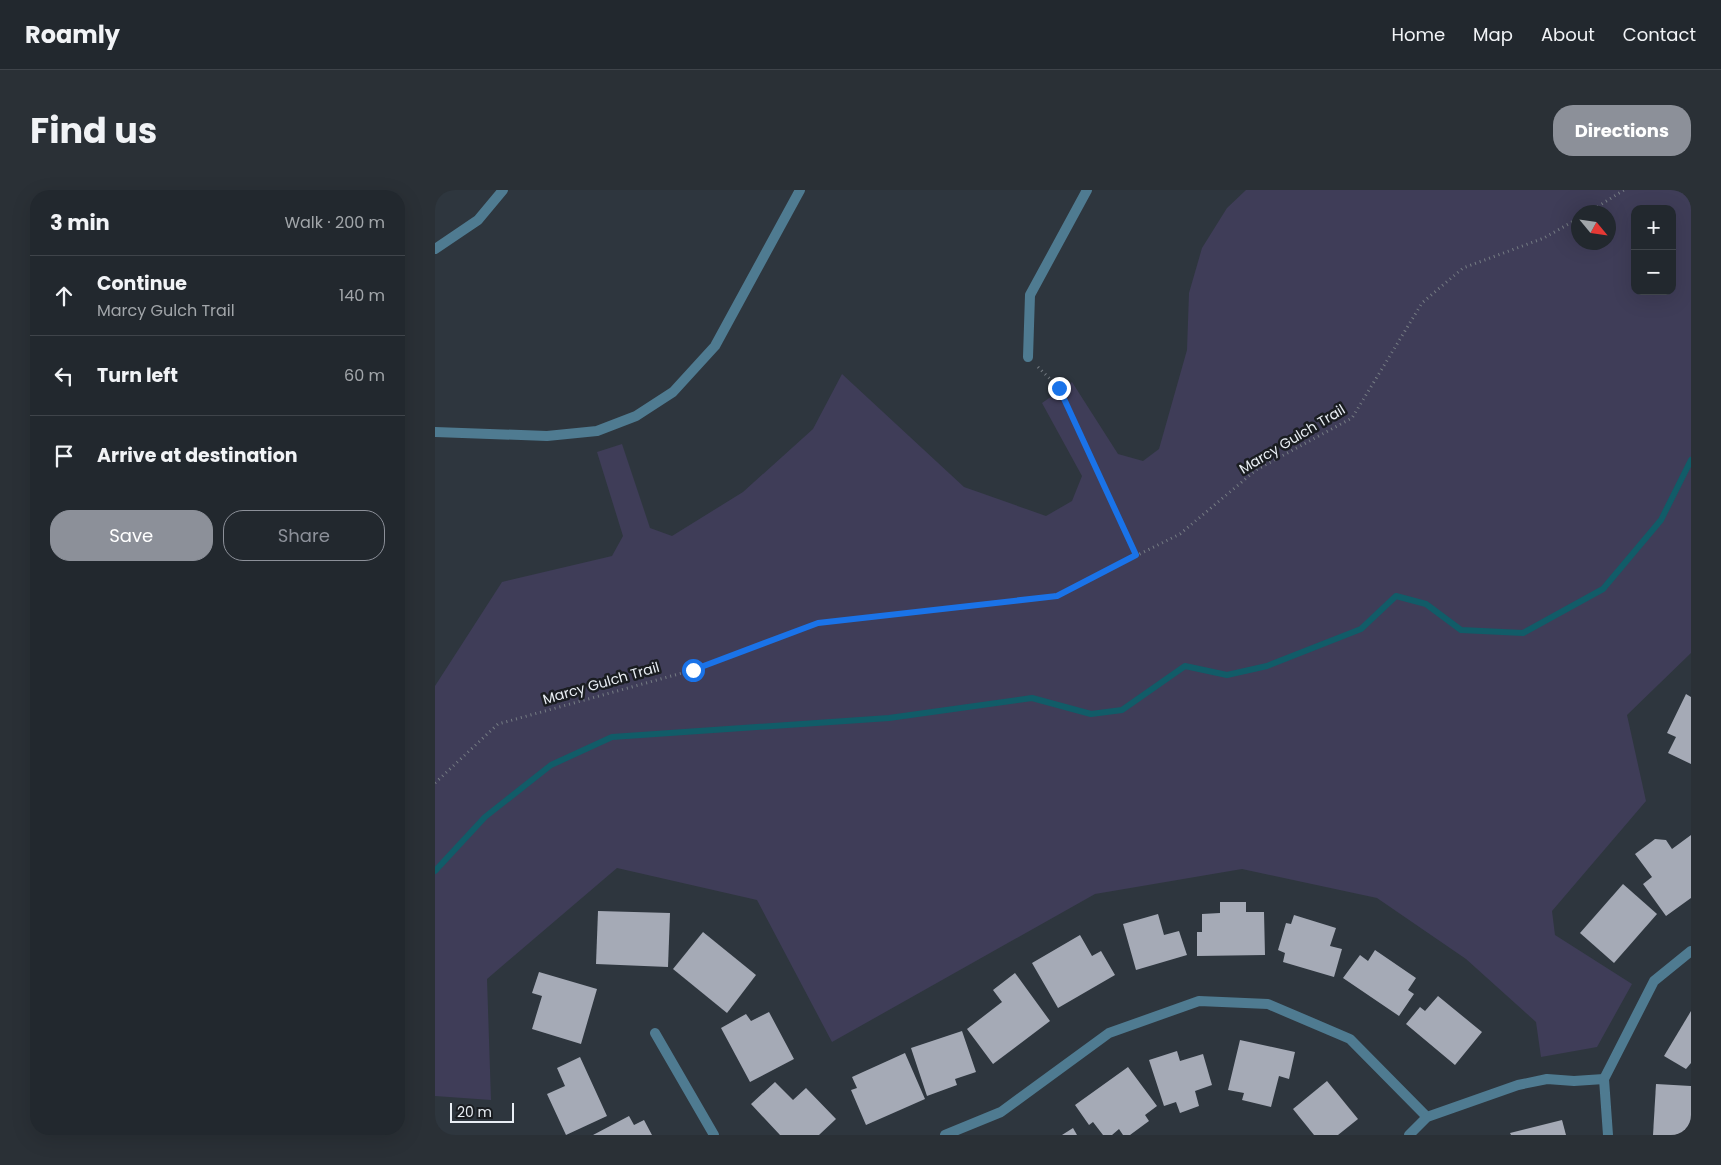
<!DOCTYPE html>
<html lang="en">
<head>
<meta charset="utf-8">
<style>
  :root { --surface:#22282e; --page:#2a3036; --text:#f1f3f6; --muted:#a2a6aa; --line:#3f444a; --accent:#8c9099 }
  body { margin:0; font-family:Poppins,sans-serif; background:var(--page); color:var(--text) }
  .controls { position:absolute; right:15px; top:15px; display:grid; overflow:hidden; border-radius:10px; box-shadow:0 5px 20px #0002 }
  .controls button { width:45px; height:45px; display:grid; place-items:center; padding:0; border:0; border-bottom:1px solid var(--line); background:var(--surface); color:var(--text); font:25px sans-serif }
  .compass { position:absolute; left:1136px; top:15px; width:45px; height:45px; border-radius:50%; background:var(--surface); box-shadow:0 5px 20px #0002; rotate:119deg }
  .scale { position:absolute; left:15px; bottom:12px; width:64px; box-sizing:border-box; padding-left:5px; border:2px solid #e9eef4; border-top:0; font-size:14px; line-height:18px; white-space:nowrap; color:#e9eef4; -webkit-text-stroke:4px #1a1d21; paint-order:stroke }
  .stop { position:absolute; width:15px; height:15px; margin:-11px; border:4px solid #1a73e8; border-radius:50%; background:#fff }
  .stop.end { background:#1a73e8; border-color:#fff; box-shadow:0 1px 5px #0008 }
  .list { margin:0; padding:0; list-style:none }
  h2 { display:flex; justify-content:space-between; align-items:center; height:65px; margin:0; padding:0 20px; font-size:21px }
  h2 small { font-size:16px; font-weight:400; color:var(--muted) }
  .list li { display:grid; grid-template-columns:32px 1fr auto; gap:15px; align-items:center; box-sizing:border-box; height:80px; padding:0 20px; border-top:1px solid var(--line) }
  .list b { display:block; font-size:19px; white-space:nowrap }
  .list p { margin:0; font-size:16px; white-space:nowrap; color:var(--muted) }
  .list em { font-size:16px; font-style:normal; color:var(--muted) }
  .actions { display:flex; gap:10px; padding:15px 20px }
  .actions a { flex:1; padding:11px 0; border:1px solid var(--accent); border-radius:20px; text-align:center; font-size:18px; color:var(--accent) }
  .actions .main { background:var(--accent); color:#fff }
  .icon { flex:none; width:28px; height:28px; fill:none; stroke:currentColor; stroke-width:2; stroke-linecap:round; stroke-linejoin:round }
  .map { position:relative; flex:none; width:1256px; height:945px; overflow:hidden; border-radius:20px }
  header { display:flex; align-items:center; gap:30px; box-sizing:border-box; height:70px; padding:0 25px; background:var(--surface); border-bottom:1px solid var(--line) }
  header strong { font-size:24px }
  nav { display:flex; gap:28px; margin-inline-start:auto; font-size:18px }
  .intro { display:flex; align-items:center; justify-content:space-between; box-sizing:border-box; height:120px; padding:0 30px }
  h1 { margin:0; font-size:35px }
  .button { padding:12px 22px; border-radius:20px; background:var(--accent); color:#fff; font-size:18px; font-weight:700 }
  main { display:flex; gap:30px; padding:0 30px }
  aside { flex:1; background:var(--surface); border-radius:20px; box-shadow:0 5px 20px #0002 }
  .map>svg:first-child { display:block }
</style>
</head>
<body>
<header>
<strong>Roamly</strong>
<nav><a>Home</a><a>Map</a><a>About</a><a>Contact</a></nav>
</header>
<div class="intro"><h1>Find us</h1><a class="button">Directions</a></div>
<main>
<aside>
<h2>3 min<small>Walk · 200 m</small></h2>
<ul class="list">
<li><svg class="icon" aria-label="ahead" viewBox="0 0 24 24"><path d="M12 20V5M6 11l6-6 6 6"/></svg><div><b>Continue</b><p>Marcy Gulch Trail</p></div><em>140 m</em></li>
<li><svg class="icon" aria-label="left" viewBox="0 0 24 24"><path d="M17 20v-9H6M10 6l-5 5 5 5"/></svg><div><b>Turn left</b></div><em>60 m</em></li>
<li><svg class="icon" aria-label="arrive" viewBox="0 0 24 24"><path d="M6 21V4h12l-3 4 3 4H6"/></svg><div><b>Arrive at destination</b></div></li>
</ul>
<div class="actions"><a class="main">Save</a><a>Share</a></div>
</aside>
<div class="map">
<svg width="1256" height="945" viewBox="0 0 1256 945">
  <rect width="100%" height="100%" fill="#2e363e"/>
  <path fill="#3f3d58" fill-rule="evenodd" d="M811 0H1256V463L1192 525 1211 611 1117 721 1120 745 1197 794 1162 857 1106 867 1101 832 1031 769 942 708 807 679 660 704 397 852 322 710 182 678 52 789 56 910 0 906V496L67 392 177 366 188 346 162 262 187 254 215 338 237 346 308 302 378 239 407 184 529 297 611 326 637 311 647 286 607 213 637 192 683 264 708 271 724 259 752 160 754 103 767 58 792 18ZM1200 19H1237V101H1200ZM1144 22H1174V52H1144Z"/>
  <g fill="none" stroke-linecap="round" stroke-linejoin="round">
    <path stroke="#115c68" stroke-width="6" d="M0 681 50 627 116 575 177 547 454 528 597 508 656 524 687 520 750 476 792 485 832 476 926 439 961 406 991 414 1026 440 1088 443 1168 399 1226 330 1256 270"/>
  </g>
  <g fill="#a5aab6">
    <path d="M1251 504 1256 507V574L1233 563 1241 547 1232 543Z"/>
    <path d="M1256 645V708L1231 726 1208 694 1217 687 1200 664 1220 649 1231 650 1237 659Z"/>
    <path d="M1188 694 1222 724 1179 773 1145 743Z"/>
    <path d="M785 712H811V722H829L830 765 762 766V742H767V724L785 723Z"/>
    <path d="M163 721 235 723 233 777 161 774Z"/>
    <path d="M723 724 729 745 744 741 752 765 701 780 688 734Z"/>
    <path d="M859 725 901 738 895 756 907 759 899 787 848 772 850 763 843 760 851 733 856 734Z"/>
    <path d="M268 742 321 785 292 823 238 779Z"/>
    <path d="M645 745 657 766 666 761 680 785 623 818 597 773Z"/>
    <path d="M940 760 981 788 973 800 979 804 964 826 908 788 925 765 933 771Z"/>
    <path d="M104 782 162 799 146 854 97 839 107 806 97 803Z"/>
    <path d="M580 783 615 831 558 874 532 839 567 812 558 800Z"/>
    <path d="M1003 806 1047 842 1020 875 971 834 985 817 990 821Z"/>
    <path d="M1256 821V873L1251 879 1229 866Z"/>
    <path d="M334 822 359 869 315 892 286 838 311 824 316 831Z"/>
    <path d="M527 841 541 882 520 889 522 895 492 906 476 858Z"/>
    <path d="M805 850 860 862 854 889 844 886 836 917 807 910 809 903 793 900Z"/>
    <path d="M742 861 745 871 768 864 777 895 760 901 764 916 745 923 741 912 729 916 714 870Z"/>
    <path d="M470 863 490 909 431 935 416 900 422 898 417 887Z"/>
    <path d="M145 867 172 926 131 945 112 904 130 896 122 878Z"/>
    <path d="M693 877 722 916 710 925 714 931 695 945H688L684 939 677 945H668L658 932 654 935 640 915Z"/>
    <path d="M892 891 923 929 903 945H879L858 919Z"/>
    <path d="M340 892 358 910 371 898 401 929 384 945H345L316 914Z"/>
    <path d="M1221 894 1256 896V945H1218Z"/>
    <path d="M194 926 199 935 209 930 217 945H158Z"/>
    <path d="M1127 930 1131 945H1076L1075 943Z"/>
    <path d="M638 938 642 945H627Z"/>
  </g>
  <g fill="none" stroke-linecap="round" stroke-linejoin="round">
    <g stroke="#767d84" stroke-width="3" stroke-dasharray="1 4" stroke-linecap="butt">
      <path d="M1154 22 1189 0"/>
      <path d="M603 177 624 198 701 365"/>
      <path d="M0 593 63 534 258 480 383 433 622 405 745 344 821 280 917 228 987 113 1028 78 1109 48 1144 28"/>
    </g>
    <g stroke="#4f7b91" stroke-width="10">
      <path d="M0 59 43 30 68 0"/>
      <path d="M593 167 595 105 652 0"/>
      <path d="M0 242 112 246 162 241 201 226 238 202 280 156 365 0"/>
      <path d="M220 843 279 945"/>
      <path d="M510 945 566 922 674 843 764 811 833 814 915 849 992 927"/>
      <path d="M974 945 992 927 1083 895 1112 889 1139 891 1169 889"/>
      <path d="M1173 945 1169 889 1219 791 1256 761"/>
    </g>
  </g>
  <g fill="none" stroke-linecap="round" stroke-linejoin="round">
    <path stroke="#1a73e8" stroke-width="6" d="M258 480 383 433 622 406 701 365 624 198"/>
  </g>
  <g text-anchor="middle" stroke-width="5" stroke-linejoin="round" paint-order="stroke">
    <g font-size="14" fill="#e9eef4" stroke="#1a1d21">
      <text transform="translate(857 249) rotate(-31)" y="5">Marcy Gulch Trail</text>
      <text transform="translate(166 493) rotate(-16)" y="5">Marcy Gulch Trail</text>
    </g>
  </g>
</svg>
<div class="controls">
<button>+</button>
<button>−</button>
</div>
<svg class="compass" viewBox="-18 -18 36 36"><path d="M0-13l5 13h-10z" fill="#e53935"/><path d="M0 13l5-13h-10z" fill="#a2a6aa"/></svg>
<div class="scale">20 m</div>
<div class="stop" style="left:258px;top:480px"></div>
<div class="stop end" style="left:624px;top:198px"></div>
</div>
</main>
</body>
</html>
